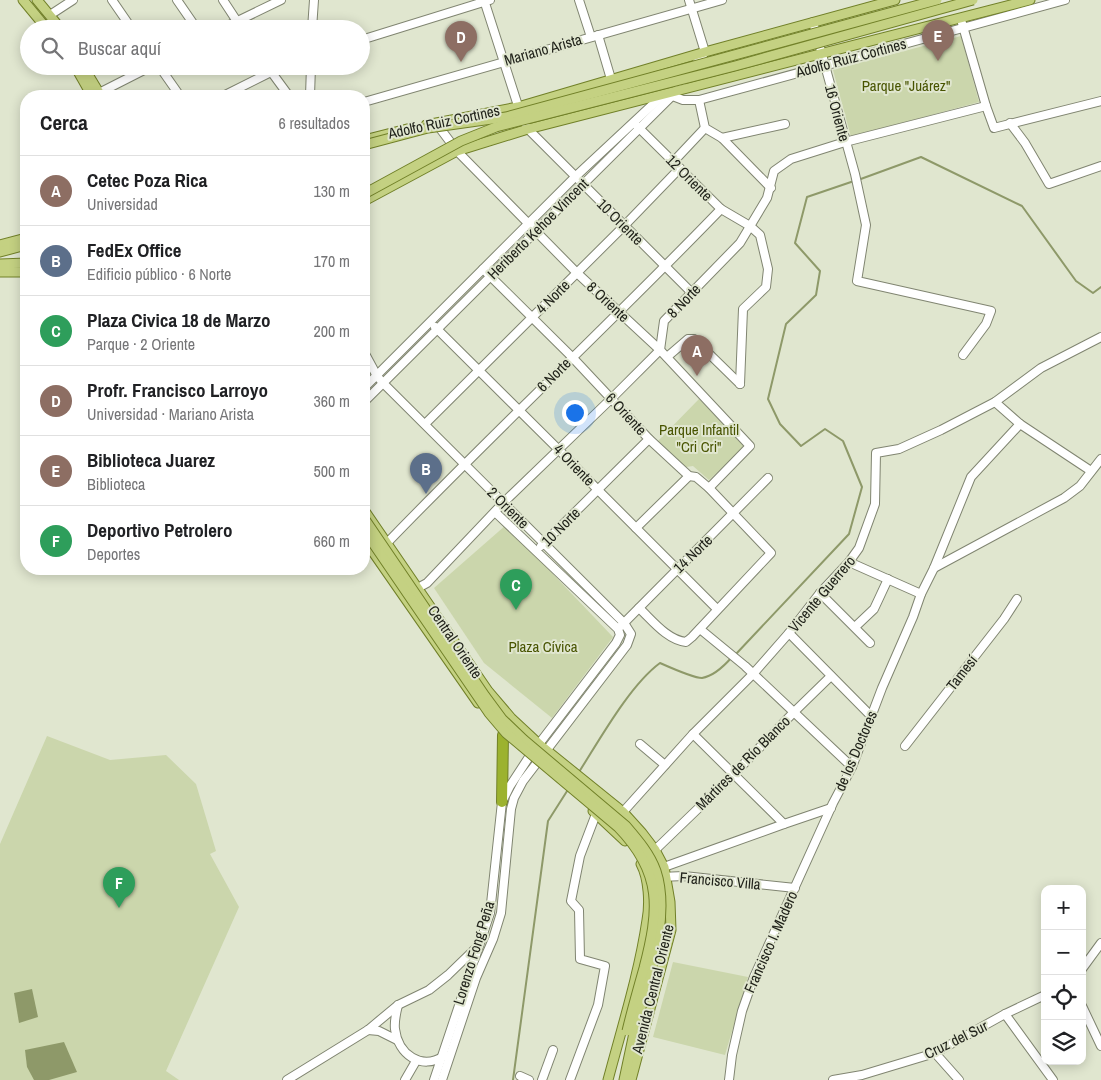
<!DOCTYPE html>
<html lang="es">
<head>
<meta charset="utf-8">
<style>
  :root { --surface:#fff; --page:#f2f2f2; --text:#202124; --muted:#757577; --line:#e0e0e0; --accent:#ea580c }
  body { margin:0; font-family:"Archivo Narrow",sans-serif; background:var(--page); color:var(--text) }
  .controls { position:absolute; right:15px; bottom:15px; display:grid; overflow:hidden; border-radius:10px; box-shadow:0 2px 12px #0003 }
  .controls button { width:45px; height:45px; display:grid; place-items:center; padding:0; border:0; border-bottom:1px solid var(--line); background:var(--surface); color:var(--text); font:25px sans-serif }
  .you { position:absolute; left:574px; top:412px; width:18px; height:18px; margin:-12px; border:4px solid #fff; border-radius:50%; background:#1a73e8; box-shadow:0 0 0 8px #1a73e833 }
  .badge { display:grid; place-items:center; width:32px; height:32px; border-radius:50%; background:var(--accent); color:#fff; font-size:16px; font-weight:700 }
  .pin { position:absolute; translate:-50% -41px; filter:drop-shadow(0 1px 2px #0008) }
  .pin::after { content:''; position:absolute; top:26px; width:18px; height:15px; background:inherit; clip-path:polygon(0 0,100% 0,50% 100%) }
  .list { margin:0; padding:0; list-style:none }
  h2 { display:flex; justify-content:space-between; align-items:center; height:65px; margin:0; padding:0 20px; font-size:21px }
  h2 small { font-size:16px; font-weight:400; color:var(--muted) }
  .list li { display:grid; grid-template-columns:32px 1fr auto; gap:15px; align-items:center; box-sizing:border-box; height:70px; padding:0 20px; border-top:1px solid var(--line) }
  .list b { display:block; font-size:19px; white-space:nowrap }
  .list p { margin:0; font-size:16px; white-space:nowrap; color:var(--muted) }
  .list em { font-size:16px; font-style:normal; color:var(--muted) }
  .icon { flex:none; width:28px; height:28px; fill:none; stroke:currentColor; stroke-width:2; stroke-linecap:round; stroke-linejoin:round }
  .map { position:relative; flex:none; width:1101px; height:1080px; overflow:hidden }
  .search { position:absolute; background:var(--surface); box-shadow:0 2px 12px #0003; left:20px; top:20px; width:350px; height:55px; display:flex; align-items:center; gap:12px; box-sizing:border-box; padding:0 18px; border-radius:28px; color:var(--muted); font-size:19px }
  .panel { position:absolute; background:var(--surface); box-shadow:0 2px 12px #0003; left:20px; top:90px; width:350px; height:485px; border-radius:20px }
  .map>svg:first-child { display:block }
</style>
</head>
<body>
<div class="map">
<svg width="1101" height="1080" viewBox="0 0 1101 1080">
  <rect width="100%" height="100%" fill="#e0e6cf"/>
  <g fill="#cbd6ac">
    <path d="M961 36 979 102 851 137 833 70Z"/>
    <path d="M699 399 745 446 709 480 693 466 679 468 657 442Z"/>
    <path d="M506 525 613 637 552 718 484 663 434 588Z"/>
    <path d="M47 736 110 760 166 755 196 784 216 851 210 854 239 907 166 1071 179 1080H0V844Z"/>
    <path d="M673 962 748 977 725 1055 653 1037Z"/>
  </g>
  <g fill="#8e9969">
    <path d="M32 989 38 1017 19 1023 14 993Z"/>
    <path d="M64 1042 77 1072 49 1080H34L27 1067 25 1050Z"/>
  </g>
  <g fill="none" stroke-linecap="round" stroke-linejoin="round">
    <g stroke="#8e9969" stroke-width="2">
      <path d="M858 180 921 157 1022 206 1076 281 1093 293 1101 287"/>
      <path d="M736 654 849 534 862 487 843 441 825 429 801 446 780 424 768 399 786 324 816 295 820 271 795 243 807 197 854 181"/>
      <path d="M579 772C600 739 630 685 660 663 669 667 694 678 702 678 714 676 725 665 732 657"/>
      <path d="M513 1080 548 821 569 788"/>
    </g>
    <defs>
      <g id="minor">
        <path d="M112 0 132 29"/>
        <path d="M177 0 197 29"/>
        <path d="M223 0 242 29"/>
        <path d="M484 0 520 112"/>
        <path d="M579 0 591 37"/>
        <path d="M50 15 73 0"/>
        <path d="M813 22 855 174 866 225 857 281 991 311 986 324 963 355"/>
        <path d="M962 23 986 106 994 128 1101 101"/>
        <path d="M221 29 281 0"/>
        <path d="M312 29 314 0"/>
        <path d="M598 35 611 79"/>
        <path d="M361 40 490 0"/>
        <path d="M159 66 180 96"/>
        <path d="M267 66 289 96"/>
        <path d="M95 95 152 66"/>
        <path d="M670 95 683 100H699L1065 0"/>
        <path d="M223 96 271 72"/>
        <path d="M310 96 311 66"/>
        <path d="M699 100 705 128 722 138 771 188"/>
        <path d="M364 102 722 0"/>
        <path d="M436 123 457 151 577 273 660 350 750 446 709 488"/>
        <path d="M1010 123 1025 143 1049 184 1101 166"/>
        <path d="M526 125 528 129 692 293"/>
        <path d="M637 126 721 209 750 226 760 235 768 269 766 287 743 309 740 384"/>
        <path d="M722 138 785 124"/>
        <path d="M673 162 705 128"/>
        <path d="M483 269 572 357 649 439 689 476 696 477 709 488 771 553 692 637 686 642C667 640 652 620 639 608"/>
        <path d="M435 327 559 450 598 490 717 609"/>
        <path d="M364 352 377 376 383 383 624 623 631 634 627 645 523 781 514 798 511 809 501 913 493 939 476 978 442 1080"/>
        <path d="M667 357 688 339H694L740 384"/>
        <path d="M364 388 575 177 664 94"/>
        <path d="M364 402 672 96 705 52 689 0"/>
        <path d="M995 402 1020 424 1091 471"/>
        <path d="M425 424 624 226 680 168"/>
        <path d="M636 528 689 476"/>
        <path d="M387 543C496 430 612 322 721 209"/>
        <path d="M541 546 649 439"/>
        <path d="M849 562 921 594"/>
        <path d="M934 568 1064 498 1080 486 1101 459"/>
        <path d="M414 590 427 583 503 503 612 398 660 350 664 321 740 243 767 198 774 171 791 159 845 142 986 106"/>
        <path d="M820 593 870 643"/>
        <path d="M621 626 768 478"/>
        <path d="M855 627 874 609 888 579"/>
        <path d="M700 629 745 666 852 767"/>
        <path d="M789 633 871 716"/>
        <path d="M693 734 784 824"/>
        <path d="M640 744 665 765"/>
        <path d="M905 746 1004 619 1017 599"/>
        <path d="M623 812 693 734 753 674 789 633 820 593 849 562 859 548 875 504 876 453 899 449 941 430 995 402 1041 368 1101 337"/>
        <path d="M655 850 734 774 794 712 831 676"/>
        <path d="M658 868 664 867 784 824 831 808"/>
        <path d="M660 877 684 876 795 888"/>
        <path d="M1082 969 1101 943"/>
        <path d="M398 1005C396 1013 394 1021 395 1029 398 1054 421 1071 444 1056"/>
        <path d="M1082 1006 1101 1046"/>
        <path d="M1005 1014 1053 1080"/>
        <path d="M368 1030 379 1031 397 1040"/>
        <path d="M935 1053 959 1080"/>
        <path d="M520 1076 529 1080"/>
        <path d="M287 1080 368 1030 398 1005 429 990 448 975 479 945"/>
        <path d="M405 1080 416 1061"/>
        <path d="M434 1080 490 913 502 802 510 786 529 757 616 643 620 635 618 629 495 512"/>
        <path d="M542 1080 553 1050"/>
        <path d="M570 1080 598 1005 605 966 580 959 579 910 571 901 580 856 596 814"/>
        <path d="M729 1080 732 1055 742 1011 754 977 833 803 852 767 882 688 913 617 921 594 934 568 971 477 1020 424"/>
        <path d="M833 1080 862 1075 935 1053 1005 1014 1045 995"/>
      </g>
      <g id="major">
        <path d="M23 0 47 29"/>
        <path d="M37 0 61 29"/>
        <path d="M75 66 92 96"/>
        <path d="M83 66 101 96"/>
        <path d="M426 125 518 107 705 52 895 0"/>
        <path d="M364 140 411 128"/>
        <path d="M364 201 457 151 528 129 1030 0"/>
        <path d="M0 245 26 238"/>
        <path d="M0 252 26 245"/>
        <path d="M0 264 26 263"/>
        <path d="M0 272H26"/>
        <path d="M364 510 488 691 511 718 540 745 623 812 642 833 655 850 664 867 670 902 671 930 631 1080"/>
        <path d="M364 539 478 703"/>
        <path d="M593 811 625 841"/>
        <path d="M608 1080C622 1027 639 974 647 920 650 904 649 879 641 864"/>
        <path d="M624 1080 634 1033"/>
      </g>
      <path id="highway" d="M502 802 503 735"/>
    </defs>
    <use href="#minor" stroke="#808571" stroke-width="10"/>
    <use href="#major" stroke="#718028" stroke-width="11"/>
    <use href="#highway" stroke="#718028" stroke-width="12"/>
    <use href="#minor" stroke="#fff" stroke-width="8"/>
    <use href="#major" stroke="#c4d182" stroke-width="9"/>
    <use href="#highway" stroke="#9cb22f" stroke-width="10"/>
    <defs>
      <g id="major-bridge">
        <path d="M364 145 428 128 506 117 937 0"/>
        <path d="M364 194 461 141 496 127 735 66 973 0"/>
        <path d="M364 518 485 696 502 719 524 740 626 826C638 840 650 854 656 871 672 919 646 985 634 1033"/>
        <path d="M364 530 489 713 506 733 618 827C663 873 659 910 644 968 638 989 632 1010 627 1031"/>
      </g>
    </defs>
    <use href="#major-bridge" stroke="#718028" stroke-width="11" stroke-linecap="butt"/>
    <use href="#major-bridge" stroke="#c4d182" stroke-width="9"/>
  </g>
  <g text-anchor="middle" stroke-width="4" stroke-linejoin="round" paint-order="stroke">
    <g font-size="15" fill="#21231b" stroke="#e0e6cf">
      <text transform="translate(543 50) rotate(-16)" y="5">Mariano Arista</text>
      <text transform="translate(851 58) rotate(-15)" y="5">Adolfo Ruiz Cortines</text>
      <text transform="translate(837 113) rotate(75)" y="5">16 Oriente</text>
      <text transform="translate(444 122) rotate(-12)" y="5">Adolfo Ruiz Cortines</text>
      <text transform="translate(689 178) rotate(45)" y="5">12 Oriente</text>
      <text transform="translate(620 222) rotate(45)" y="5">10 Oriente</text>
      <text transform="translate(538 229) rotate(-45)" y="5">Heriberto Kehoe Vincent</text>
      <text transform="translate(553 297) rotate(-45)" y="5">4 Norte</text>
      <text transform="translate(684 301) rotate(-46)" y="5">8 Norte</text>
      <text transform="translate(608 302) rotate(43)" y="5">8 Oriente</text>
      <text transform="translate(554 375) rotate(-45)" y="5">6 Norte</text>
      <text transform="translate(626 414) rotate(47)" y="5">6 Oriente</text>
      <text transform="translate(574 465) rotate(46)" y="5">4 Oriente</text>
      <text transform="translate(508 508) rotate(45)" y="5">2 Oriente</text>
      <text transform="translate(561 527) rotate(-45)" y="5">10 Norte</text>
      <text transform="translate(693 554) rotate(-44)" y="5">14 Norte</text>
      <text transform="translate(822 594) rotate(-50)" y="5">Vicente Guerrero</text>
      <text transform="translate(455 642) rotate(56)" y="5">Central Oriente</text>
      <text transform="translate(962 673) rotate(-52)" y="5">Tamesí</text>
      <text transform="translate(856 751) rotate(-67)" y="5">de los Doctores</text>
      <text transform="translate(743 763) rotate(-45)" y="5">Mártires de Río Blanco</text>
      <text transform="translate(720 881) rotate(5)" y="5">Francisco Villa</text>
      <text transform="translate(771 942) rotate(-66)" y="5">Francisco I. Madero</text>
      <text transform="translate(474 953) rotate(-73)" y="5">Lorenzo Fong Peña</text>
      <text transform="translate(653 989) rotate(-76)" y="5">Avenida Central Oriente</text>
      <text transform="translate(956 1040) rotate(-26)" y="5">Cruz del Sur</text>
    </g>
    <g font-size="15" fill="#485400" stroke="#e0e6cf">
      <text x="906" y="91">Parque "Juárez"</text>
      <text x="699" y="435">Parque Infantil<tspan x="699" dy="17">"Cri Cri"</tspan></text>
      <text x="543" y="652">Plaza Cívica</text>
    </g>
  </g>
</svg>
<div class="controls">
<button>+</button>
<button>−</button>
<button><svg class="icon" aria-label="locate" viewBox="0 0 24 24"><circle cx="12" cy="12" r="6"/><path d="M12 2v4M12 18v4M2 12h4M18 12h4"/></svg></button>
<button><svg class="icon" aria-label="layers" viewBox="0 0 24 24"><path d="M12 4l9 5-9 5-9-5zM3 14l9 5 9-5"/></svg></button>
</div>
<div class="you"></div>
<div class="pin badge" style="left:697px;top:376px;background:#8d6e63">A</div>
<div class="pin badge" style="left:426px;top:494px;background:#5c6f8a">B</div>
<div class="pin badge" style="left:516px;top:610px;background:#2e9e5b">C</div>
<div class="pin badge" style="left:461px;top:62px;background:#8d6e63">D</div>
<div class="pin badge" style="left:938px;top:61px;background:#8d6e63">E</div>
<div class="pin badge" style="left:119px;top:908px;background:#2e9e5b">F</div>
<div class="search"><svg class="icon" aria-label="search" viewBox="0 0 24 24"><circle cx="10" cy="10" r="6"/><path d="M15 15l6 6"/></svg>Buscar aquí</div>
<section class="panel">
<h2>Cerca<small>6 resultados</small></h2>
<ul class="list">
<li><span class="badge" style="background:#8d6e63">A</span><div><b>Cetec Poza Rica</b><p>Universidad</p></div><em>130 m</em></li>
<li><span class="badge" style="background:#5c6f8a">B</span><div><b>FedEx Office</b><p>Edificio público · 6 Norte</p></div><em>170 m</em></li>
<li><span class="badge" style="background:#2e9e5b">C</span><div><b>Plaza Civica 18 de Marzo</b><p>Parque · 2 Oriente</p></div><em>200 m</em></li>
<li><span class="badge" style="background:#8d6e63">D</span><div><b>Profr. Francisco Larroyo</b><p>Universidad · Mariano Arista</p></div><em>360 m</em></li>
<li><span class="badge" style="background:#8d6e63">E</span><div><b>Biblioteca Juarez</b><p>Biblioteca</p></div><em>500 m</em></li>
<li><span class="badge" style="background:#2e9e5b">F</span><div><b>Deportivo Petrolero</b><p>Deportes</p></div><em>660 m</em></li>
</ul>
</section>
</div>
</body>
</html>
